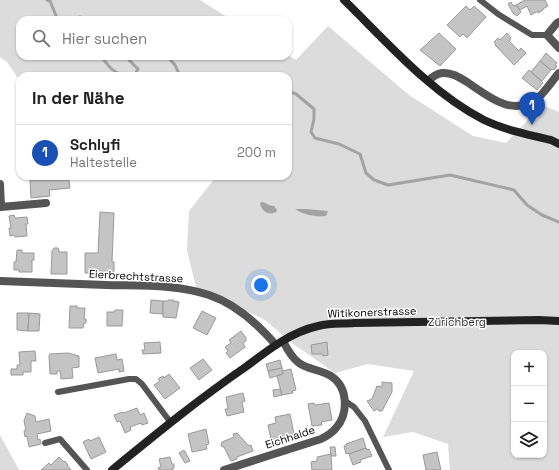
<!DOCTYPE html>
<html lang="de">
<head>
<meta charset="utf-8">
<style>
  :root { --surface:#fff; --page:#f2f2f2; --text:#222; --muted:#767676; --line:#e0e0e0; --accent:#000 }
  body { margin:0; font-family:"Space Grotesk",sans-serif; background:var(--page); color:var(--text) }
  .controls { position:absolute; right:12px; bottom:12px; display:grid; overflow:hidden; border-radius:8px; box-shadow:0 1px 3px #0004 }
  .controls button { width:36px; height:36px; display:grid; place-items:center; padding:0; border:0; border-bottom:1px solid var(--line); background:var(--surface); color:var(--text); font:20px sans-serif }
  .you { position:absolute; left:261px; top:285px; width:14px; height:14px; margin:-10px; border:3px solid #fff; border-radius:50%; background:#1a73e8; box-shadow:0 0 0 6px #1a73e833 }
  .badge { display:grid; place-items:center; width:26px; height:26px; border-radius:50%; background:var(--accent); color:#fff; font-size:13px; font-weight:700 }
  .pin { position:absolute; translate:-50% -33px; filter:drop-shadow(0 1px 2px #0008) }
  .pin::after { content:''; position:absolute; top:21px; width:14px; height:12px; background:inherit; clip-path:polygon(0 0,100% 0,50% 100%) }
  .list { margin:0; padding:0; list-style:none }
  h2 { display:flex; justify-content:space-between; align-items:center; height:52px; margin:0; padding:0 16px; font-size:17px }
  h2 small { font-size:13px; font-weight:400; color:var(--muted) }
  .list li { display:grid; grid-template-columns:26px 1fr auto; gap:12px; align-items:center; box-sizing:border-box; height:56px; padding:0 16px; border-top:1px solid var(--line) }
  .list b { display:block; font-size:15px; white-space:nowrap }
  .list p { margin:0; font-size:13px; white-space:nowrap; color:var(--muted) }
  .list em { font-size:13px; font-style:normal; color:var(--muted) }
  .icon { flex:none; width:22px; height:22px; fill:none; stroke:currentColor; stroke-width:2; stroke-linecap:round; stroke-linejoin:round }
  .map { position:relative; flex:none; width:559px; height:470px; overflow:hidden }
  .search { position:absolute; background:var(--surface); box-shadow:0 1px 3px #0004; left:16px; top:16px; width:276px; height:44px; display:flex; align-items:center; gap:10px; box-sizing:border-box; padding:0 14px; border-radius:12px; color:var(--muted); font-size:15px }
  .panel { position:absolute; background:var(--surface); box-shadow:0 1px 3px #0004; left:16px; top:72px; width:276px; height:108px; border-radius:12px }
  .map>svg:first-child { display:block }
</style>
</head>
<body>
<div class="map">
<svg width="559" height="470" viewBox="0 0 559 470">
  <rect width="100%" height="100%" fill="#fff"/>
  <g fill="#dcdcdc" fill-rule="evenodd">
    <path d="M0 0H200L232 20H20V56H288V55L296 60 328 26 409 95 473 136 506 143 542 105 559 112V470H450L448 444 413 432 383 437 414 371 368 364 335 373 292 343 265 320 196 287 187 250 189 211 215 178 212 176H288V76H20V81L7 62 0 57ZM514 353H544V455H514Z"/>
    <path d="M0 435 19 470H0Z"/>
  </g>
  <g fill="#a3a3a3">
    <path d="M262 202C267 203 269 206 274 206L277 210 276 212C269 216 261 211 260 203Z"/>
    <path d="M295 209H306L328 211 326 216C315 217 304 215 295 209Z"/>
  </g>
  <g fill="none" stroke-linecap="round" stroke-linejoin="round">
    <g stroke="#a3a3a3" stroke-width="3">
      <path d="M47 0 50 1 57 18 67 20 80 17 88 20"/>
      <path d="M101 56C109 67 112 72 126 76"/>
      <path d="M128 56 127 58 138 69 134 76"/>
      <path d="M167 56 175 65 180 76"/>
      <path d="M288 91 296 94 314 109V119L311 132 315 138 339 144 360 154 366 173 374 180 388 185 450 175 514 190 527 205 542 215 559 222"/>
    </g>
  </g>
  <g fill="#c4c4c4" stroke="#999">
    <path d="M525 0H545L548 6 543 9V10L538 13V11L531 15 527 6 520 10 516 5Z"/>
    <path d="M511 2 513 6 516 5 521 12 517 16 513 13 508 4Z"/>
    <path d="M466 6 470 10 474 6 486 17 467 38 463 34 460 37 447 25Z"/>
    <path d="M439 33 456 49 440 66 420 50Z"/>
    <path d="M507 33 511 38 509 41 519 51 521 48 526 53 514 65 495 45 496 44 494 42 498 38 500 40Z"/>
    <path d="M546 53 557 63 555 65 557 66 554 70 552 69 551 70 540 61Z"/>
    <path d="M540 61 551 70 542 81 531 72Z"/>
    <path d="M529 70 543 83 537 90 522 78Z"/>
    <path d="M30 180H69L70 188 49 190 50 196 31 198Z"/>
    <path d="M100 212 114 213 112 262H114V274L85 273V253H98Z"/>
    <path d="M14 215 15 218 27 217 28 224H26L27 236 15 237 14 235 10 236 9 228H11L9 216Z"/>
    <path d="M54 248H58L59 250V252H67V274H51L52 251Z"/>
    <path d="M17 250H22V253H34V260H32V272H19V270H14V262H16Z"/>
    <path d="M151 300 163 301V314L150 313Z"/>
    <path d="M168 300H174L173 301 179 302 176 318 163 317V301H168Z"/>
    <path d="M70 306H77V308H85L84 319H86V323H84L83 328H69Z"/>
    <path d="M115 310H123L122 326H107V312H114Z"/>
    <path d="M202 311 216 318 207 335 193 328Z"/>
    <path d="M17 313H29L28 331 17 330Z"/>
    <path d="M29 313 40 314 39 331H28Z"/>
    <path d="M241 331 246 338V341L243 343 245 347 230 358 226 353 228 351 225 347 231 343 229 340Z"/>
    <path d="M160 342 161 353 143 354 142 350H145L144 343Z"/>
    <path d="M327 342 328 355 323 356 322 354H312L311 345Z"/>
    <path d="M35 351 36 361H31V372H23V375H11V369H17V365H20L19 352Z"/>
    <path d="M68 353 79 356V367L72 368 73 378 61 379 60 371H57V374H50L49 356 50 354Z"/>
    <path d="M116 354 117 360 122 359 124 371 119 372V369L98 373 95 358Z"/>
    <path d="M203 359 212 370 199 380 190 368Z"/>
    <path d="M280 360 282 368 268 371 266 364Z"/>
    <path d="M282 368 283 374 270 378 268 371Z"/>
    <path d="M291 369 296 390 292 391 293 393 282 395 277 376 283 374 282 371Z"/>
    <path d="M169 374 180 388 165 399 154 385 160 381 158 379 163 376 164 378Z"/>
    <path d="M382 382 392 383V392L382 411H379L377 409 374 411 367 401 372 399 377 386 382 387Z"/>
    <path d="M280 389 282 395 274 397 273 390Z"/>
    <path d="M243 393 245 401 242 402 244 412 227 416 225 409H228L226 397Z"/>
    <path d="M314 403 315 405 329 403 332 420 321 422 322 425 312 426 308 404Z"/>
    <path d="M137 408 140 415 144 413 148 423 142 425 141 423 130 427 131 430 125 433 120 421 117 422 114 415 123 412 124 413Z"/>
    <path d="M27 413 35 416 36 422 49 419 51 431 37 434 38 440 40 439 41 444 29 447 27 436 25 437 24 431 26 430 24 421Z"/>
    <path d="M290 414 295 439 272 444 268 425 276 423 275 417Z"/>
    <path d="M206 429 209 444 206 445 207 449 192 452 188 434Z"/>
    <path d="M237 433 249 446 251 445 253 451 237 457V459L231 461 224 447 221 446 222 442 234 437 233 434Z"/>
    <path d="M99 437 106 452 91 459 83 442 89 439 90 441Z"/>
    <path d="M363 438 366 448 349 454V453L346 454 344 446H346V444Z"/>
    <path d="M330 447H335L336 456H331Z"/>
    <path d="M366 448 367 450 369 449 372 456 360 460 361 462 353 465 349 454Z"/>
    <path d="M184 450 190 461 185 463 179 453Z"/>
    <path d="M437 452 441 470H426L423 455Z"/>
    <path d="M331 454 332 470H312L311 462 317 461V457Z"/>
    <path d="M59 457 64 462 65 461 68 465H67L71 470H41L49 463 51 465Z"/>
    <path d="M170 457 172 464H174V468H172L173 470H159L158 468 161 467 159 459Z"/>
  </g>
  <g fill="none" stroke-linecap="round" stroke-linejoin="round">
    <g stroke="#555" stroke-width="6">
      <path d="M480 0 498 14 532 35H547"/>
      <path d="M58 392 129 379H136L142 384 171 423"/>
      <path d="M345 401 354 407 365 421 389 470"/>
      <path d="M45 443 60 439 87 470"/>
    </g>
    <g stroke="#555" stroke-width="8">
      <path d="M559 22 557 23 547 35 559 48"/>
      <path d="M428 81C432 77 436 74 442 73 451 72 459 77 467 82 488 96 511 117 537 99 545 92 552 81 559 73"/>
      <path d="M0 184 1 207 46 203"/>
      <path d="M0 281C35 282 71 284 106 285 139 286 177 284 209 295 236 304 257 323 276 345"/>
      <path d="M224 470 321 439C327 436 332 433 336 428 349 413 348 387 331 376 321 370 307 369 299 363 292 358 287 349 283 341"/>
    </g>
    <g stroke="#222" stroke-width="8">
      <path d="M344 0C386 41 431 93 484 120 505 130 529 135 551 140L559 144"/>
      <path d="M112 470C156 434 200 398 247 366 268 350 291 332 318 326 330 323 342 324 354 323L539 320 559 321"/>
    </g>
  </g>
  <g text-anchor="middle" stroke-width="3" stroke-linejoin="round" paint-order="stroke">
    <g font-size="11" fill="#000" stroke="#fff">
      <text transform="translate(136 276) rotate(3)" y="4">Eierbrechtstrasse</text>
      <text transform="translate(372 312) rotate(-2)" y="4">Witikonerstrasse</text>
      <text transform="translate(290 437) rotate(-18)" y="4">Eichhalde</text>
    </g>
    <g font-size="11" fill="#333" stroke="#fff">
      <text x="457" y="326">Zürichberg</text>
    </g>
  </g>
</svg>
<div class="controls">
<button>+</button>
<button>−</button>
<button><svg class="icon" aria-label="layers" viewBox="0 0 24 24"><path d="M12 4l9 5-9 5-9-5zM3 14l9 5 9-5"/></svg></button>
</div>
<div class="you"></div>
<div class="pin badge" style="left:532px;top:125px;background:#1a4fb4">1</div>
<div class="search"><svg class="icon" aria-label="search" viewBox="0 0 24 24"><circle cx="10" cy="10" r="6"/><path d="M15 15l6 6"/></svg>Hier suchen</div>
<section class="panel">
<h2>In der Nähe<small></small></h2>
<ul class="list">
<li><span class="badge" style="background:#1a4fb4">1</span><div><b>Schlyfi</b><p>Haltestelle</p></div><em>200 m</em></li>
</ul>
</section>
</div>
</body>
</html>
